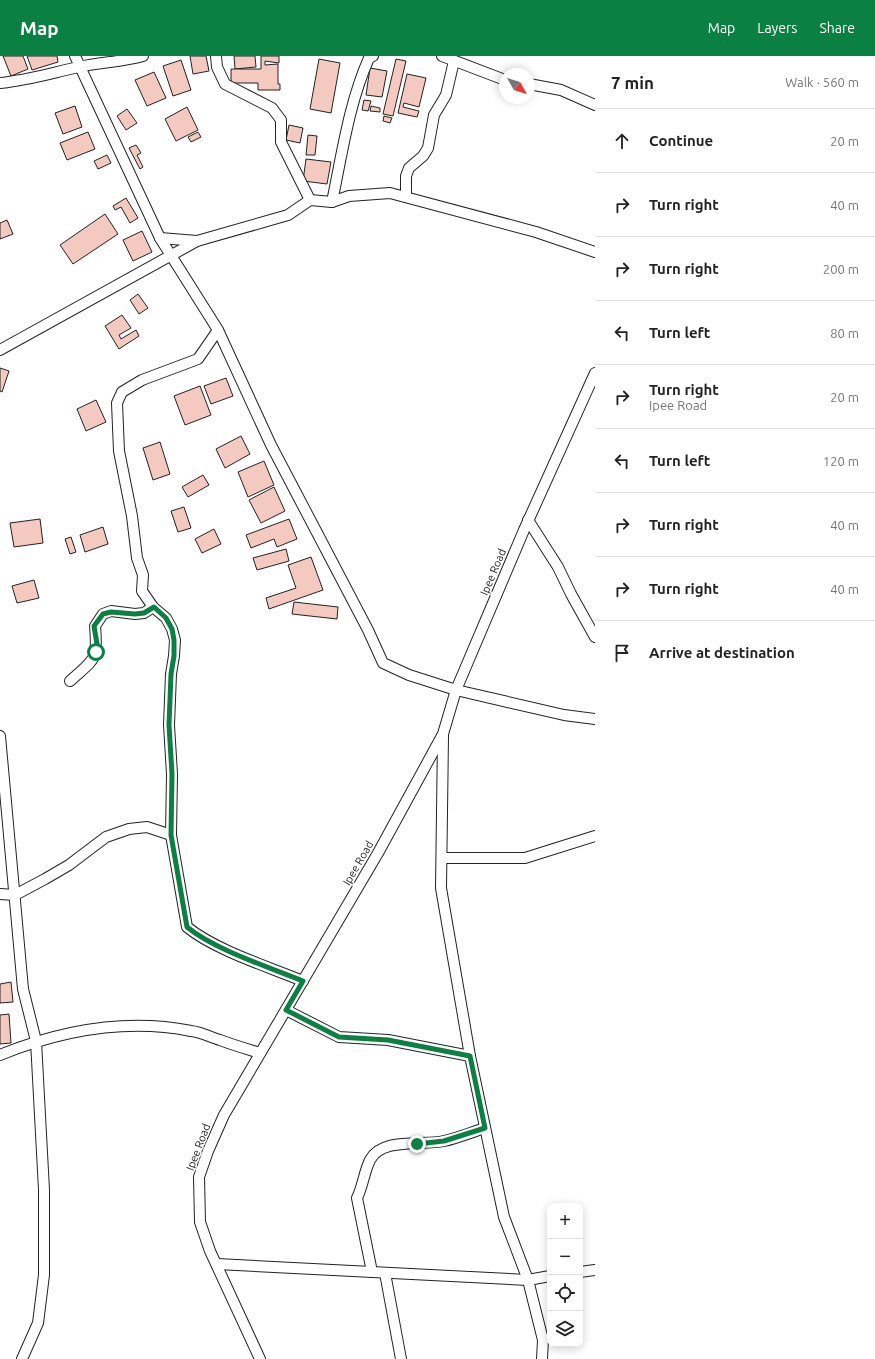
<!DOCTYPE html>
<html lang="en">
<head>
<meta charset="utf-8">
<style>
  :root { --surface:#fff; --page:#f2f2f2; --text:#222; --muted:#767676; --line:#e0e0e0; --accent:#0b8043 }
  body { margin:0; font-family:Ubuntu,sans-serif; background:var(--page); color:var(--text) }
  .controls { position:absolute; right:12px; bottom:12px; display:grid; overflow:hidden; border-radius:8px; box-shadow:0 2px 10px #0003 }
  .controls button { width:36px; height:36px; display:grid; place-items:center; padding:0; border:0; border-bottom:1px solid var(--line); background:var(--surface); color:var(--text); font:20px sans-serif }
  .compass { position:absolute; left:499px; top:12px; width:36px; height:36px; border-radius:50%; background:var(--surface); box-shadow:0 2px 10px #0003; rotate:129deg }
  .stop { position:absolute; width:12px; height:12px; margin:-9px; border:3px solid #0b8043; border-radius:50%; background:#fff }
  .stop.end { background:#0b8043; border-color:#fff; box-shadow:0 1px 4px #0008 }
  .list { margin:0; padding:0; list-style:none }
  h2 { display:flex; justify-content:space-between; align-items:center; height:52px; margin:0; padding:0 16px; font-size:17px }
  h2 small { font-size:13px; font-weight:400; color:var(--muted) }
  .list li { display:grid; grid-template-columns:26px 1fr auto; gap:12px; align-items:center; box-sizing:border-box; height:64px; padding:0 16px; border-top:1px solid var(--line) }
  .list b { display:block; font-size:15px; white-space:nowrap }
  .list p { margin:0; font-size:13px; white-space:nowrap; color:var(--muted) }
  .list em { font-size:13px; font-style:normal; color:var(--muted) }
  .icon { flex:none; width:22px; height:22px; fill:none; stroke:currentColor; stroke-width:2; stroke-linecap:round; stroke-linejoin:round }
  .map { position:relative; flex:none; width:595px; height:1303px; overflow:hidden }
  header { display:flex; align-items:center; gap:24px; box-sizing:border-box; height:56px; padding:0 20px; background:var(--accent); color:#fff }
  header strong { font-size:19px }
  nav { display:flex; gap:22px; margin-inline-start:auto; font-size:14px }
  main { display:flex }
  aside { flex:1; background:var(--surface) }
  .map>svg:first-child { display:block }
</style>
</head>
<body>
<header>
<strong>Map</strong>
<nav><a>Map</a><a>Layers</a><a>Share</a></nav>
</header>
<main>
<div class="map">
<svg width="595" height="1303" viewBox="0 0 595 1303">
  <rect width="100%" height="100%" fill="#fff"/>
  <g fill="#f3c9c0" stroke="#222">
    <path d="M3 0H23L28 13 11 20Z"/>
    <path d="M27 0H57L58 6 32 14Z"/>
    <path d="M190 0H206L209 15 193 18Z"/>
    <path d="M234 0H255L256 11 235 13Z"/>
    <path d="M261 0H279V7L265 5V9L278 8V28H280V34H258V27H231V13H261Z"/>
    <path d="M319 3 340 7 331 57 310 53Z"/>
    <path d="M396 3 406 5 393 60 383 58Z"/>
    <path d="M181 4 191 34 173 40 163 10Z"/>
    <path d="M370 12 387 15 382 41 366 39Z"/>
    <path d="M154 16 166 42 147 50 135 24Z"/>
    <path d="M407 18 426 22 419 51 404 47 403 51 419 55 417 61 398 57Z"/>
    <path d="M364 44 371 45 368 55 362 54Z"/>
    <path d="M75 50 82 71 63 78 55 57Z"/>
    <path d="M371 50 380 52V56L370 55Z"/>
    <path d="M187 51 198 74 176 85 165 63Z"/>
    <path d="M127 53 137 67 126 74 117 60Z"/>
    <path d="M384 60 392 62 390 67 383 65Z"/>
    <path d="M289 69 303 72 300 87 286 84Z"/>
    <path d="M88 76 95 93 67 104 60 87Z"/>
    <path d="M198 76 201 81 191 86 188 81Z"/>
    <path d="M308 79 317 80 315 99H306Z"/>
    <path d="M136 89 141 97 137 99 143 111 140 113 129 92Z"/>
    <path d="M107 99 111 107 98 113 94 105Z"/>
    <path d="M306 103 331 106 327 128 303 125Z"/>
    <path d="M126 142 138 162 130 167 121 151 115 154 113 150Z"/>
    <path d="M105 158 118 178 73 208 60 189Z"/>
    <path d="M7 164 13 178 0 183V167Z"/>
    <path d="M142 175 152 196 133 205 123 184Z"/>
    <path d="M138 238 148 252 139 258 130 244Z"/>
    <path d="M122 259 131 272 119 279 121 283 136 274 139 280 119 293 105 270Z"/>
    <path d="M0 312 9 315 2 336 0 335Z"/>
    <path d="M226 322 233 340 211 348 204 330Z"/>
    <path d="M200 330 211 359 185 369 174 340Z"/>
    <path d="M96 344 106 366 86 375 77 353Z"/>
    <path d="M241 380 250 398 225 412 216 393Z"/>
    <path d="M160 386 170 418 153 424 143 392Z"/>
    <path d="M264 405 274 429 248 441 238 416Z"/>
    <path d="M203 419 209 429 188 441 182 431Z"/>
    <path d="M274 431 285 455 261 467 249 444Z"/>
    <path d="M184 451 191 472 178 476 171 455Z"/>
    <path d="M40 463 43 487 14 491 10 467Z"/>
    <path d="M289 463 297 483 277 491 274 483 251 492 246 479Z"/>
    <path d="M103 471 108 488 85 496 80 479Z"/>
    <path d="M214 473 221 488 202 497 195 483Z"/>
    <path d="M71 481 76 496 70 498 65 483Z"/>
    <path d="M286 493 289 505 257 514 253 502Z"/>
    <path d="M311 501 323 534 269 553 266 542 296 532 288 509Z"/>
    <path d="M34 524 39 542 17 547 12 530Z"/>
    <path d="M294 546 338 551 337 563 292 558Z"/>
    <path d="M11 926 13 946 0 947V928Z"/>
    <path d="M9 958 11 987 0 988V959Z"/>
  </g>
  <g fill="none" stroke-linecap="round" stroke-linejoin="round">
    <defs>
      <g id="street">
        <path d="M75 0 160 182 218 274 271 389 368 574 383 607 409 619 456 634 564 659 595 663"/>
        <path d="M216 0 217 11 225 28 272 52 281 64V86L310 144"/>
        <path d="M442 0 505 24"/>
        <path d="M0 27C29 24 51 17 79 11 101 6 122 6 143 0"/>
        <path d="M529 28 561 34 595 49"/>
        <path d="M406 141V120L409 112 423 100 428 92 434 59 446 39 454 5"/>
        <path d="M332 146C342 98 349 47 369 2L373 0"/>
        <path d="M160 182 197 185"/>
        <path d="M218 274 198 303 142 324 122 336 117 347 119 395 132 460 137 502 143 519 142 535 153 551 166 562 172 573 175 584 174 600 171 618 169 669 172 718 171 779 187 871C215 894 269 911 303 925"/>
        <path d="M0 294 197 185 288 159 310 144 332 146 349 140 390 137 536 176 595 196"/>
        <path d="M528 464 558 511 571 538 595 581"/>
        <path d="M70 625C95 602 98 606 95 570L103 558 111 555 135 558 144 557 153 551"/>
        <path d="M0 680 23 933 36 985 44 1134V1219L38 1267 22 1303"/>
        <path d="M443 680 441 832 470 1000 504 1161 528 1224 543 1284 542 1303"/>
        <path d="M442 802H525L595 780"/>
        <path d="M0 838 15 839 45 823 69 809 106 781 129 773 147 771 171 779"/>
        <path d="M286 954 339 981 388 984 470 1000"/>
        <path d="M0 999C62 974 125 962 191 975 201 976 210 981 220 984 233 989 247 993 260 997"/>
        <path d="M217 1208 528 1224 550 1220"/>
        <path d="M372 1216 357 1142C363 1130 364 1116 370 1104 382 1081 422 1090 444 1085 458 1082 472 1076 485 1072"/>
        <path d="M580 1216 595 1214"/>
        <path d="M385 1217 401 1303"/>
        <path d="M260 1303 210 1195 200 1166 199 1121 208 1095 224 1059 378 797 443 678 456 634 524 474 595 317"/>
      </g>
    </defs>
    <use href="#street" stroke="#222" stroke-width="12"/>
    <use href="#street" stroke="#fff" stroke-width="10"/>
  </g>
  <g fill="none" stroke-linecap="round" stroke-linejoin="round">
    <path stroke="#0b8043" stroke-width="5" d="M96 596 97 588 94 570 103 558 111 556 135 558 144 557 154 551 166 562 172 573 174 584V600L171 618 169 669 172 718 171 779 187 871C215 894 269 911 303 925L286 954 339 981 388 984 470 1000 485 1072 444 1085 417 1088"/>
  </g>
  <g text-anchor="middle" stroke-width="3" stroke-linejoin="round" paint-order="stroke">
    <g font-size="11" fill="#222" stroke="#fff">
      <text transform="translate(493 516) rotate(-67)" y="4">Ipee Road</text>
      <text transform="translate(358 807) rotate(-60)" y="4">Ipee Road</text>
      <text transform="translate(198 1091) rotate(-69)" y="4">Ipee Road</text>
    </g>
  </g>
</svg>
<div class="controls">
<button>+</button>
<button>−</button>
<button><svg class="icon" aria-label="locate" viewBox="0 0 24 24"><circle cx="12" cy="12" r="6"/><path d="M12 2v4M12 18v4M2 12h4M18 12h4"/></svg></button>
<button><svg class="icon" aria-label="layers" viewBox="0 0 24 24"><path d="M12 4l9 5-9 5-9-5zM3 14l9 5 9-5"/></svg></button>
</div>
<svg class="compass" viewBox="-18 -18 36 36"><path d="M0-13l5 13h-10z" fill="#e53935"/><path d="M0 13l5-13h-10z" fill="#767676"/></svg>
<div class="stop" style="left:96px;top:596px"></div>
<div class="stop end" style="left:417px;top:1088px"></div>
</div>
<aside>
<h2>7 min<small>Walk · 560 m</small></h2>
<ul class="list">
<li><svg class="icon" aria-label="ahead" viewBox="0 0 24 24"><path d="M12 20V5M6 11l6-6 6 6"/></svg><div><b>Continue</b></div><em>20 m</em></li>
<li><svg class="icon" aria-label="right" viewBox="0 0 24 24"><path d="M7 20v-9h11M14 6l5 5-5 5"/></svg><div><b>Turn right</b></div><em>40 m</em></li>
<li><svg class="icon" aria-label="right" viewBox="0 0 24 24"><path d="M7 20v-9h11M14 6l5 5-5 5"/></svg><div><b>Turn right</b></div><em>200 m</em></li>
<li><svg class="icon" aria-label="left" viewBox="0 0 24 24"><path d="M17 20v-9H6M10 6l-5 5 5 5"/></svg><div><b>Turn left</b></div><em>80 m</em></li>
<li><svg class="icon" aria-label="right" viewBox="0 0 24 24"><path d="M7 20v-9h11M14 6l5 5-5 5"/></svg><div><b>Turn right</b><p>Ipee Road</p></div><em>20 m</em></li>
<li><svg class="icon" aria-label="left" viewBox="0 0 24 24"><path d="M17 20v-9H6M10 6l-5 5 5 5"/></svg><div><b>Turn left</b></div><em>120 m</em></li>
<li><svg class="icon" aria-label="right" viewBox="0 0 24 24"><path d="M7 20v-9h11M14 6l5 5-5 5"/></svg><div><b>Turn right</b></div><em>40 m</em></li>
<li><svg class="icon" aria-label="right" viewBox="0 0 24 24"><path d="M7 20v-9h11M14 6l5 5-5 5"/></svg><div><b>Turn right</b></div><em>40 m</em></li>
<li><svg class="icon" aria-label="arrive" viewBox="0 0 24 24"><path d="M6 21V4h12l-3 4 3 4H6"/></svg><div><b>Arrive at destination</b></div></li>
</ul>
</aside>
</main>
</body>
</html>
